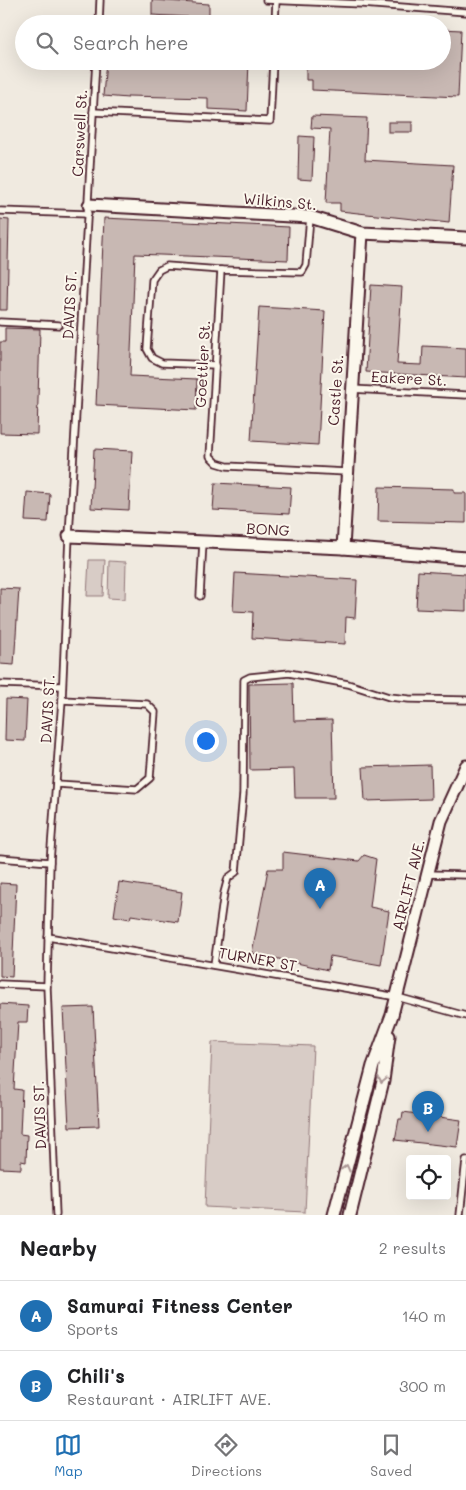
<!DOCTYPE html>
<html lang="en">
<head>
<meta charset="utf-8">
<style>
  :root { --surface:#fff; --page:#f6f6f6; --text:#202124; --muted:#757577; --line:#e0e0e0; --accent:#1f6fb2 }
  body { margin:0; font-family:Mali,sans-serif; background:var(--page); color:var(--text) }
  .controls { position:absolute; right:15px; bottom:15px; display:grid; overflow:hidden; border-radius:5px; box-shadow:0 5px 20px #0002 }
  .controls button { width:45px; height:45px; display:grid; place-items:center; padding:0; border:0; border-bottom:1px solid var(--line); background:var(--surface); color:var(--text); font:25px sans-serif }
  .you { position:absolute; left:205px; top:740px; width:18px; height:18px; margin:-12px; border:4px solid #fff; border-radius:50%; background:#1a73e8; box-shadow:0 0 0 8px #1a73e833 }
  .badge { display:grid; place-items:center; width:32px; height:32px; border-radius:50%; background:var(--accent); color:#fff; font-size:16px; font-weight:700 }
  .pin { position:absolute; translate:-50% -41px; filter:drop-shadow(0 1px 2px #0008) }
  .pin::after { content:''; position:absolute; top:26px; width:18px; height:15px; background:inherit; clip-path:polygon(0 0,100% 0,50% 100%) }
  .list { margin:0; padding:0; list-style:none }
  h2 { display:flex; justify-content:space-between; align-items:center; height:65px; margin:0; padding:0 20px; font-size:21px }
  h2 small { font-size:16px; font-weight:400; color:var(--muted) }
  .list li { display:grid; grid-template-columns:32px 1fr auto; gap:15px; align-items:center; box-sizing:border-box; height:70px; padding:0 20px; border-top:1px solid var(--line) }
  .list b { display:block; font-size:19px; white-space:nowrap }
  .list p { margin:0; font-size:16px; white-space:nowrap; color:var(--muted) }
  .list em { font-size:16px; font-style:normal; color:var(--muted) }
  .icon { flex:none; width:28px; height:28px; fill:none; stroke:currentColor; stroke-width:2; stroke-linecap:round; stroke-linejoin:round }
  .map { position:relative; flex:none; width:466px; height:1215px; overflow:hidden }
  .search { position:absolute; background:var(--surface); box-shadow:0 5px 20px #0002; left:15px; right:15px; top:15px; height:55px; display:flex; align-items:center; gap:12px; box-sizing:border-box; padding:0 18px; border-radius:28px; color:var(--muted); font-size:19px }
  .sheet { height:205px; background:var(--surface) }
  nav { display:flex; justify-content:space-around; align-items:center; box-sizing:border-box; height:70px; border-top:1px solid var(--line); background:var(--surface); font-size:14px; color:var(--muted) }
  nav a { display:grid; justify-items:center; gap:2px }
  nav .on { color:var(--accent) }
  .map>svg:first-child { display:block }
</style>
</head>
<body>
<div class="map">
<svg width="466" height="1215" viewBox="0 0 466 1215">
  <rect width="100%" height="100%" fill="#f0eae0"/>
  <filter id="ink" filterUnits="userSpaceOnUse"><feTurbulence type="fractalNoise" baseFrequency=".02" numOctaves="2"/><feDisplacementMap in="SourceGraphic" scale="10" xChannelSelector="R" yChannelSelector="G"/><feConvolveMatrix kernelMatrix="1 2 1 2 8 2 1 2 1" color-interpolation-filters="sRGB"/></filter>
  <g filter="url(#ink)">
    <g fill="#d8ccc6" stroke="#917678">
      <path d="M89 560H105L103 596H87Z"/>
      <path d="M109 561 126 562 125 599 108 598Z"/>
      <path d="M212 1042 313 1046 305 1212 205 1207Z"/>
    </g>
    <g fill="#c8b8b3" stroke="#4a1f2b">
      <path d="M152 0 209 4V18L152 15Z"/>
      <path d="M225 14 261 16V24H225Z"/>
      <path d="M442 29 461 30 458 97 312 90V80H306V61H442Z"/>
      <path d="M106 61H249L247 111 208 109V98L128 96V98L103 96Z"/>
      <path d="M312 116 367 118 365 160 453 165 449 223 340 211V203H326L330 129 311 128Z"/>
      <rect x="388" y="122" width="24" height="10"/>
      <path d="M299 136 314 137 312 180 298 179Z"/>
      <path d="M104 218 289 227 288 260 135 254 130 376 197 379 196 410 96 405Z"/>
      <path d="M0 219 9 220 7 310H0Z"/>
      <path d="M371 285 402 287 397 364 422 365 423 346 466 348V378L366 372Z"/>
      <path d="M259 307 325 311 318 445 251 441Z"/>
      <path d="M5 328 40 329 37 434 0 433V342H5Z"/>
      <path d="M94 449 132 451 129 510 91 508Z"/>
      <path d="M215 483 291 487 289 514 213 510Z"/>
      <path d="M379 487 454 489V493H466V523L378 521Z"/>
      <path d="M27 492 50 494 48 522 25 521Z"/>
      <path d="M418 571 466 574V611L416 609Z"/>
      <path d="M235 573 357 580 355 618 346 617 345 644 252 638 253 612 233 611Z"/>
      <path d="M0 588 19 589 14 665 0 664Z"/>
      <path d="M293 683 294 721 332 720 334 798H295L294 769 250 770 249 684Z"/>
      <path d="M6 699 27 700 25 741 5 740Z"/>
      <path d="M430 765 431 799 365 801 363 767Z"/>
      <path d="M283 852 359 861 364 855 376 859 370 907 389 911 381 965 330 956 328 970 252 953 268 869H283Z"/>
      <path d="M119 882 182 892 178 922 131 915 130 919 114 916Z"/>
      <path d="M0 883 16 884 12 977 0 976Z"/>
      <path d="M0 1004 28 1006 27 1022H18L14 1089 22 1090 20 1134 27 1135 26 1162 21 1161V1169L0 1168Z"/>
      <path d="M93 1007 99 1126 69 1127 63 1008Z"/>
      <path d="M403 1112 461 1120 457 1147 395 1140 399 1119H402Z"/>
    </g>
    <g fill="none" stroke-linecap="round" stroke-linejoin="round">
      <defs>
        <g id="lane">
          <path d="M266 0 362 4 466 12"/>
          <path d="M99 24 100 0"/>
          <path d="M275 24 276 1"/>
          <path d="M93 112 270 121 273 61"/>
          <path d="M0 211 88 214"/>
          <path d="M310 217 306 265 302 272 221 270 210 456 217 463 227 466 346 472"/>
          <path d="M0 322 59 325"/>
          <path d="M216 365 162 363 152 358 147 349 152 280 159 270 167 266 221 270"/>
          <path d="M351 389 466 395"/>
          <path d="M200 596 203 542"/>
          <path d="M0 684 62 686"/>
          <path d="M56 784 137 789 150 778 155 712 147 704 62 700"/>
          <path d="M0 858 50 862"/>
          <path d="M426 874 466 875"/>
          <path d="M48 937 397 997 466 1016"/>
          <path d="M214 965 224 893 228 878 236 872 243 794 244 680 250 677 289 673 348 684 389 697 409 699 466 700"/>
          <path d="M0 984 47 986"/>
          <path d="M56 1215 47 986 50 862 62 700 69 536 96 61"/>
          <path d="M460 1215 466 1160"/>
        </g>
        <g id="street">
          <path d="M89 205 310 217 362 233 466 238"/>
          <path d="M69 536 343 548 466 558"/>
          <path d="M343 548 362 233"/>
          <path d="M334 1215 373 1066 392 1015 441 821 466 766"/>
          <path d="M350 1215 383 1081 389 1036"/>
        </g>
      </defs>
      <use href="#lane" stroke="#4a1f2b" stroke-width="9"/>
      <use href="#street" stroke="#4a1f2b" stroke-width="15"/>
      <use href="#lane" stroke="#fbf7ec" stroke-width="5.5"/>
      <use href="#street" stroke="#fbf7ec" stroke-width="11"/>
    </g>
    <defs><path id="oneway-chevron" d="M-2-3.5L2.5 0L-2 3.5" fill="none" stroke-width="1.6" stroke-linecap="round" stroke-linejoin="round" transform="scale(1.25)"/></defs>
    <g stroke="#ab9695">
      <use href="#oneway-chevron" transform="translate(382 1080) rotate(101)"/>
      <use href="#oneway-chevron" transform="translate(346 1168) rotate(-76)"/>
    </g>
  </g>
  <g text-anchor="middle" stroke-width="4" stroke-linejoin="round" paint-order="stroke">
    <g font-size="15" fill="#4a1f2b" stroke="#fbf7ec">
      <text transform="translate(80 133) rotate(-87)" y="5">Carswell St.</text>
      <text transform="translate(280 202) rotate(5)" y="5">Wilkins St.</text>
      <text transform="translate(70 305) rotate(-87)" y="5">DAVIS ST.</text>
      <text transform="translate(203 364) rotate(-87)" y="5">Goettler St.</text>
      <text transform="translate(409 379) rotate(3)" y="5">Eakere St.</text>
      <text transform="translate(336 390) rotate(-86)" y="5">Castle St.</text>
      <text transform="translate(268 530) rotate(3)" y="5">BONG</text>
      <text transform="translate(48 709) rotate(-87)" y="5">DAVIS ST.</text>
      <text transform="translate(409 885) rotate(-76)" y="5">AIRLIFT AVE.</text>
      <text transform="translate(260 960) rotate(10)" y="5">TURNER ST.</text>
      <text transform="translate(40 1115) rotate(-92)" y="5">DAVIS ST.</text>
    </g>
  </g>
</svg>
<div class="controls">
<button><svg class="icon" aria-label="locate" viewBox="0 0 24 24"><circle cx="12" cy="12" r="6"/><path d="M12 2v4M12 18v4M2 12h4M18 12h4"/></svg></button>
</div>
<div class="you"></div>
<div class="pin badge" style="left:320px;top:909px">A</div>
<div class="pin badge" style="left:428px;top:1132px">B</div>
<div class="search"><svg class="icon" aria-label="search" viewBox="0 0 24 24"><circle cx="10" cy="10" r="6"/><path d="M15 15l6 6"/></svg>Search here</div>
</div>
<section class="sheet">
<h2>Nearby<small>2 results</small></h2>
<ul class="list">
<li><span class="badge">A</span><div><b>Samurai Fitness Center</b><p>Sports</p></div><em>140 m</em></li>
<li><span class="badge">B</span><div><b>Chili's</b><p>Restaurant · AIRLIFT AVE.</p></div><em>300 m</em></li>
</ul>
</section>
<nav>
<a class="on"><svg class="icon" aria-label="map" viewBox="0 0 24 24"><path d="M3 6l6-2 6 2 6-2v14l-6 2-6-2-6 2zM9 4v14M15 6v14"/></svg>Map</a>
<a><svg class="icon" aria-label="directions" viewBox="0 0 24 24"><path d="M12 3l9 9-9 9-9-9zM9 14v-3h6M13 9l2 2-2 2"/></svg>Directions</a>
<a><svg class="icon" aria-label="saved" viewBox="0 0 24 24"><path d="M7 4h10v16l-5-4-5 4z"/></svg>Saved</a>
</nav>
</body>
</html>
